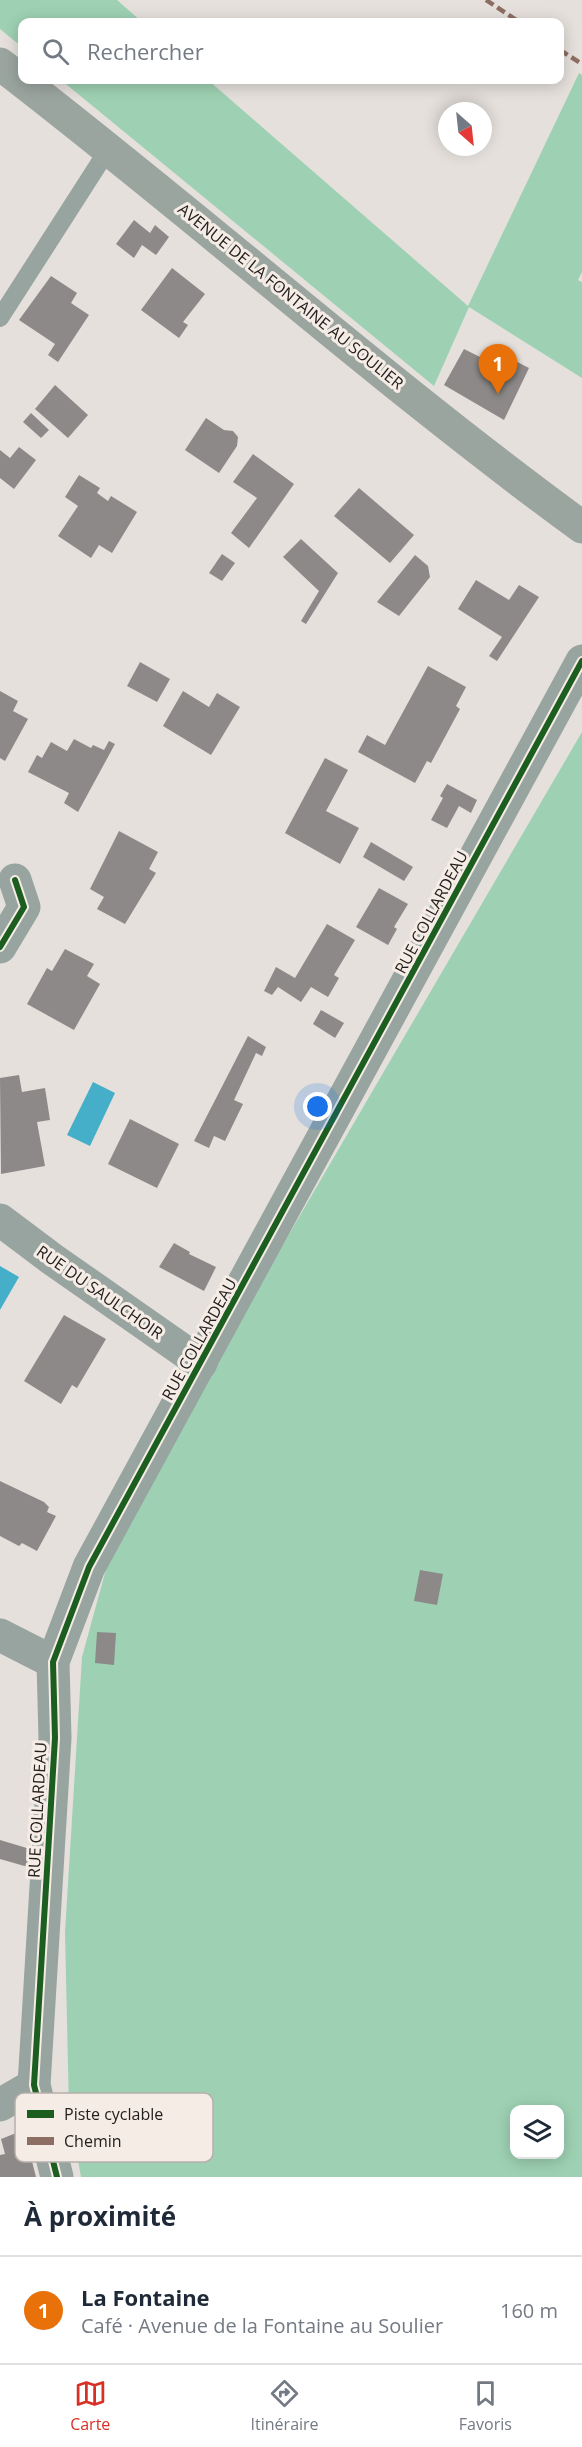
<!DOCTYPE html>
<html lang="fr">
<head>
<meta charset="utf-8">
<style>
  :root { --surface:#fff; --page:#f2f2f3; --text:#1f2937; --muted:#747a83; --line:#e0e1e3; --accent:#d93025 }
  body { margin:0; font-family:"Open Sans",sans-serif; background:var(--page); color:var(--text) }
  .controls { position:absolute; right:18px; bottom:18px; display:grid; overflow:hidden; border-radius:12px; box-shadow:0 3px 15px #0003 }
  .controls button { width:54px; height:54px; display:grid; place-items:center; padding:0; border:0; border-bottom:2px solid var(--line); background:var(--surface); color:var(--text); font:30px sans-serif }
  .compass { position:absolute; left:438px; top:102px; width:54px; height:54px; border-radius:50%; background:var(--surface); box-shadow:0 3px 15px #0003; rotate:153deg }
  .you { position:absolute; left:318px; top:1107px; width:21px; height:21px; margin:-15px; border:4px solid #fff; border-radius:50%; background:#1a73e8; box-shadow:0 0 0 9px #1a73e833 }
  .badge { display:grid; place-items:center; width:39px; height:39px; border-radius:50%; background:var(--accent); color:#fff; font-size:20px; font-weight:700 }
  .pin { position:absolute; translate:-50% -50px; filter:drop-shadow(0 2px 3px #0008) }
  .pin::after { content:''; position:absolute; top:32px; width:21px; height:18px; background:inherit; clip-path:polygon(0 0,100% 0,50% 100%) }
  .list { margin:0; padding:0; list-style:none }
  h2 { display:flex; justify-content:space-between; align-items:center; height:78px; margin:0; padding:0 24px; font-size:26px }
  h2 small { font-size:20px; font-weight:400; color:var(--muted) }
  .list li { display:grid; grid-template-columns:39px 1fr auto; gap:18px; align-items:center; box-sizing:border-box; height:108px; padding:0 24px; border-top:2px solid var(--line) }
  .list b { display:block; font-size:22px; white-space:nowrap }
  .list p { margin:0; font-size:20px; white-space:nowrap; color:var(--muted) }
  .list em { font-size:20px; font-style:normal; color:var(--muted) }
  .icon { flex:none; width:33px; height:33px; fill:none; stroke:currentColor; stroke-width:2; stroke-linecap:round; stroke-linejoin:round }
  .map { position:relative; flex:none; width:582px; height:2177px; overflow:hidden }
  .search { position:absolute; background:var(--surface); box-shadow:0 3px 15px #0003; left:18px; right:18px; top:18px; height:66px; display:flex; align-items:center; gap:15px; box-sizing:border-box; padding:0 21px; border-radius:12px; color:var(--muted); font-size:22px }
  .sheet { height:186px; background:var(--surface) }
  nav { display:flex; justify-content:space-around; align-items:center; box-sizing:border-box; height:84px; border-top:2px solid var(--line); background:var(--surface); font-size:16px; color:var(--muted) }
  nav a { display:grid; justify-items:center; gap:3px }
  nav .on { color:var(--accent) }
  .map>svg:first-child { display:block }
</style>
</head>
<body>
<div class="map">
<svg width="582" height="2177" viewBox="0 0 582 2177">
  <rect width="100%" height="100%" fill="#e5e0dc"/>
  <g fill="#9ed1b3" fill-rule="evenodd">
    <path d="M0 0H117L142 22H22V47L0 29Z"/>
    <path d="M579 73 582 75V272L578 280 582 282V378L469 307 434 386 61 80H208L468 306Z"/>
    <path d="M582 732V2177H81L69 2111 65 1932 82 1657 117 1529ZM514 2110H560V2154H514Z"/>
  </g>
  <g fill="#45aec9">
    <path d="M93 1082 115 1093 90 1146 67 1135Z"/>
    <path d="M0 1266 19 1277 0 1310Z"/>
  </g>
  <g fill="#8c8988">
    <path d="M134 220 150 233 155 225 169 237 156 255 142 245 134 258 116 244Z"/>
    <path d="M172 268 205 294 183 322 188 325 179 338 141 310Z"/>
    <path d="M51 276 77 293 71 303 89 315 58 362 48 355 55 344 19 320Z"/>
    <path d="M490 348 529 368 504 420 444 385 464 349 484 359Z"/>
    <path d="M55 385 88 415 68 438 35 409Z"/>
    <path d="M31 413 49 430 41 438 23 422Z"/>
    <path d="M206 418 224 430 233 431 238 437 237 446 219 473 185 450Z"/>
    <path d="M19 447 36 460 14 489 0 478V450L10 458Z"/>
    <path d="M253 454 294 484 249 548 231 533 257 498 233 482Z"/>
    <path d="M79 475 100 488 97 493 108 501 111 496 137 512 112 553 99 545 91 558 58 536 78 506 65 497Z"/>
    <path d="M359 488 414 535 390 563 334 516Z"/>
    <path d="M301 539 338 573 306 624 301 621 319 591 283 557Z"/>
    <path d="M222 554 235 563 222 581 209 573Z"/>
    <path d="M415 555 428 566 430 577 399 616 377 602Z"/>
    <path d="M476 580 509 600 519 585 539 597 497 661 489 656 502 637 458 609Z"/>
    <path d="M140 662 170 679 157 702 127 686Z"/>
    <path d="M428 666 466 687 456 706 460 709 431 763 427 761 415 783 358 752 367 735 385 745Z"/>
    <path d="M0 691 18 701 13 711 28 719 5 761 0 758Z"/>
    <path d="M183 691 209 707 217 693 240 707 211 755 163 726Z"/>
    <path d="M74 739 91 748 93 745 104 750 109 741 115 744 78 812 64 803 69 793 28 772 37 755 42 758 51 742 67 751Z"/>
    <path d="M325 758 348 770 326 811 359 828 340 864 285 833Z"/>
    <path d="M447 784 477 800 471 813 459 806 447 828 431 820 443 798 440 796Z"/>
    <path d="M119 831 158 852 149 869 156 873 125 924 97 909 104 897 90 889Z"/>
    <path d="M371 842 413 867 404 881 363 857Z"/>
    <path d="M379 888 408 904 394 927 397 929 388 945 356 927Z"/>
    <path d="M327 924 355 940 334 975 339 978 328 997 311 987 301 1002 278 987 272 995 264 991 276 967 295 978Z"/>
    <path d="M65 949 94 964 87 976 100 984 74 1030 27 1004 47 968 52 971Z"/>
    <path d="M321 1010 344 1023 335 1038 313 1024Z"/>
    <path d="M248 1036 266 1047 262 1056 256 1053 234 1100 243 1104 225 1141 214 1136 209 1148 194 1141Z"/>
    <path d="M19 1075 22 1092 45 1088 50 1120 37 1122 45 1166 1 1174 0 1078Z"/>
    <path d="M130 1119 179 1144 157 1188 108 1164Z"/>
    <path d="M174 1243 190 1252 189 1254 216 1267 204 1291 159 1267Z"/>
    <path d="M64 1315 106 1339 77 1388 72 1385 61 1404 24 1381Z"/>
    <path d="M0 1481 44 1502 49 1507 47 1512 56 1516 37 1551 22 1543 19 1546 0 1536Z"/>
    <path d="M420 1570 443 1574 437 1605 414 1601Z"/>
    <path d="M97 1632 116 1633 114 1665 95 1663Z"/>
    <path d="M0 1840 30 1849 28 1867 0 1859Z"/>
    <path d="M24 2130 36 2177H0V2155L5 2154 1 2139Z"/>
  </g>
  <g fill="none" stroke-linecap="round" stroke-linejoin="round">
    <path stroke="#98a4a0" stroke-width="18" d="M0 318 109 148"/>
    <g stroke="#98a4a0" stroke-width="33">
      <path d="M0 947 24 907 15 880"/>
      <path d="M0 1220 52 1259 201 1363"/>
      <path d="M0 1635 53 1662"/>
    </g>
    <g stroke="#98a4a0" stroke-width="33">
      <path d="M0 2105 34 2085"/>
      <path d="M57 2177 34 2085 55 1738 53 1662 89 1567 582 661"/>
    </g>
    <path stroke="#9ba5a0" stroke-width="33" d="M0 64C197 215 382 381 582 527"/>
    <g stroke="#8d6e63" stroke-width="4.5" stroke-dasharray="9 4.5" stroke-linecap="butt">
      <path d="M486 0 519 22"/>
      <path d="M560 50 582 64"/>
    </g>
    <defs>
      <g id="cycleway">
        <path d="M0 947 24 907 15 880"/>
        <path d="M57 2177 34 2085 55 1738 53 1662 89 1567 582 661"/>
      </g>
    </defs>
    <use href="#cycleway" stroke="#f6ece6" stroke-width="10"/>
    <use href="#cycleway" stroke="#1b5e20" stroke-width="6"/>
  </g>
  <g text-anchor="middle" stroke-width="6" stroke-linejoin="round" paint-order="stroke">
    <g font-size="16" fill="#24201e" stroke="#f6ece6">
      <text transform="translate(291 296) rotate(39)" y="6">AVENUE DE LA FONTAINE AU SOULIER</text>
      <text transform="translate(431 912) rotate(-62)" y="6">RUE COLLARDEAU</text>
      <text transform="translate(100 1292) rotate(35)" y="6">RUE DU SAULCHOIR</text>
      <text transform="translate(199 1339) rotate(-61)" y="6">RUE COLLARDEAU</text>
      <text transform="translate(37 1810) rotate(-87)" y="6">RUE COLLARDEAU</text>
    </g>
  </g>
  <rect x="15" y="2093" width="198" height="69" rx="9" fill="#f6ece6" stroke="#b7afaa" stroke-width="1.5"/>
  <rect x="27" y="2110" width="27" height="8" fill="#1b5e20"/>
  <rect x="27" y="2137" width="27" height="8" fill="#8d6e63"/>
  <g font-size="16" fill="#24201e">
    <text x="64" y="2120">Piste cyclable</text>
    <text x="64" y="2147">Chemin</text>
  </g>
</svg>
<div class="controls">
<button><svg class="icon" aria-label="layers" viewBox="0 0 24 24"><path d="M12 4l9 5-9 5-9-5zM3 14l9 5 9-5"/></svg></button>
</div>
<svg class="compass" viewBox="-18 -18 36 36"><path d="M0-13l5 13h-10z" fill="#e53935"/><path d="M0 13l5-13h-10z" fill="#747a83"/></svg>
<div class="you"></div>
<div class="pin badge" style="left:498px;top:394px;background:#e8710a">1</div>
<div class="search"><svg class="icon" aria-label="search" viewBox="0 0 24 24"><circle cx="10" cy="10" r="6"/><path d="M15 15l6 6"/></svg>Rechercher</div>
</div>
<section class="sheet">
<h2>À proximité<small></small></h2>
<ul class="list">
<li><span class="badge" style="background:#e8710a">1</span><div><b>La Fontaine</b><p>Café · Avenue de la Fontaine au Soulier</p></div><em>160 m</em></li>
</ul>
</section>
<nav>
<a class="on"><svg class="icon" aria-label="map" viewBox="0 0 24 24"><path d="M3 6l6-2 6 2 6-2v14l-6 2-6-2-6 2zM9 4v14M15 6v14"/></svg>Carte</a>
<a><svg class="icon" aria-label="directions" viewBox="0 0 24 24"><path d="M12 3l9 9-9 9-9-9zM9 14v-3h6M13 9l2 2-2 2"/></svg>Itinéraire</a>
<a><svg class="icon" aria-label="saved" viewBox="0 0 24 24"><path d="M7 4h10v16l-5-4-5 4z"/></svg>Favoris</a>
</nav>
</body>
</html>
